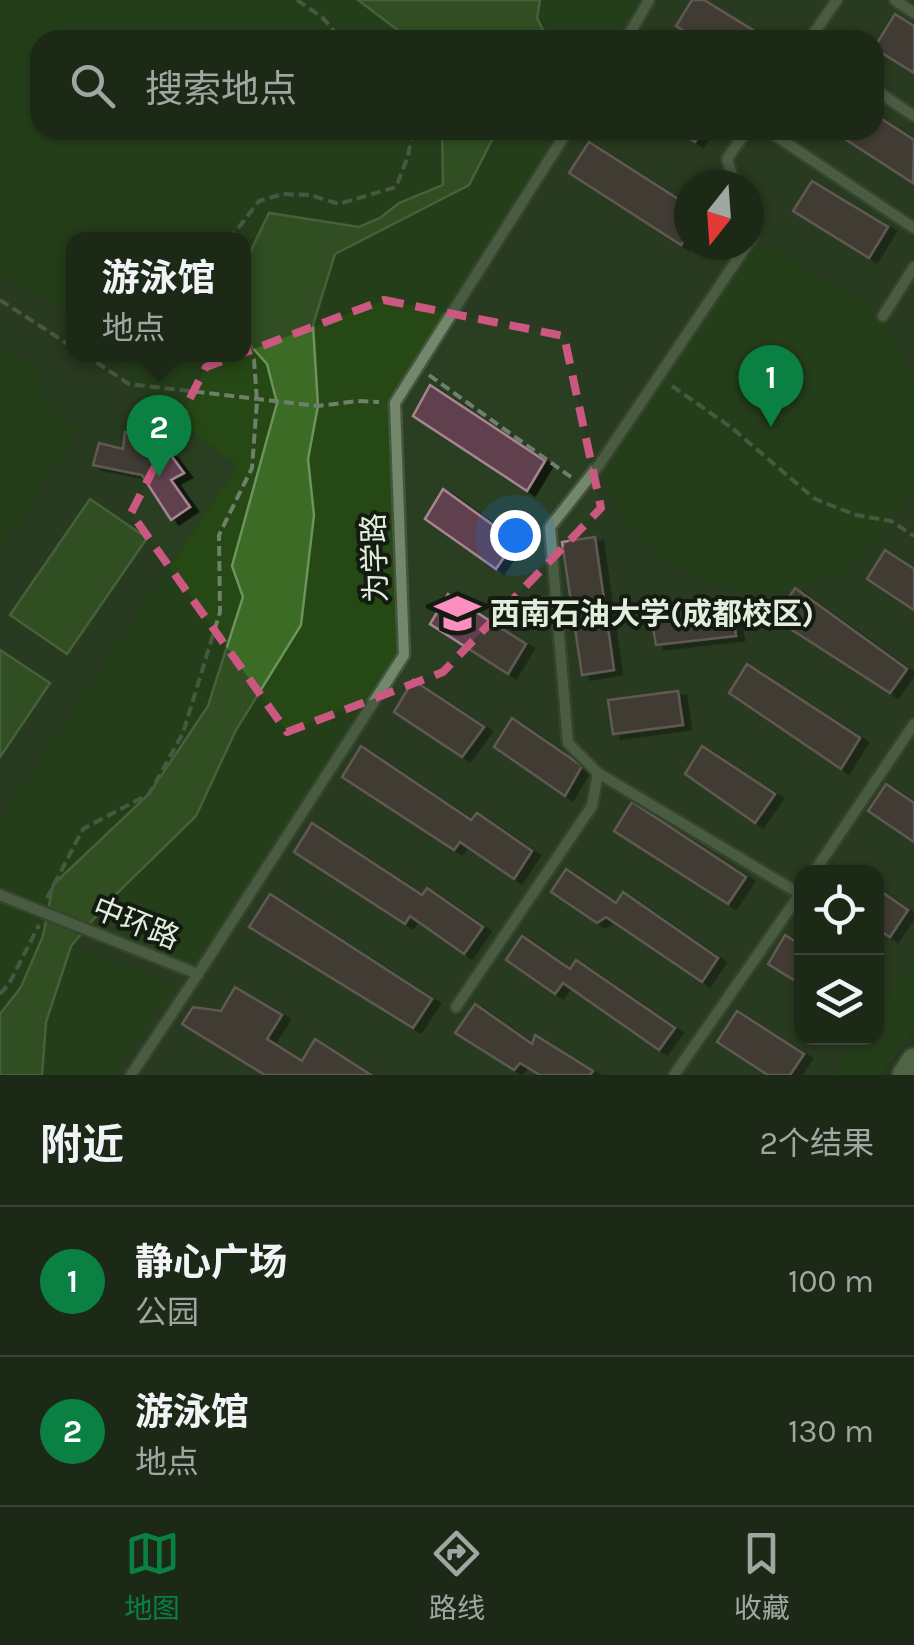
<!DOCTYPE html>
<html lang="zh">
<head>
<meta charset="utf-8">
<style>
  :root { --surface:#1c2917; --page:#293524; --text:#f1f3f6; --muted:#a0a6a1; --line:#3a4536; --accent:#0b8043 }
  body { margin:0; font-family:Karla,"Noto Sans SC",sans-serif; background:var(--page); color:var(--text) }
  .controls { position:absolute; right:30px; bottom:30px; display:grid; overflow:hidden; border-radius:20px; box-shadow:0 2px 8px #0004 }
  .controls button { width:90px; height:90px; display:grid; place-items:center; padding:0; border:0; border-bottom:2px solid var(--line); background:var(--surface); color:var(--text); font:50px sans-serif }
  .compass { position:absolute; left:674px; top:170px; width:90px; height:90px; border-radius:50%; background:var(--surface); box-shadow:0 2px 8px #0004; rotate:197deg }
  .you { position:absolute; left:515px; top:535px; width:35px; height:35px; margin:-25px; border:8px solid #fff; border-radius:50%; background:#1a73e8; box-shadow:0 0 0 15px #1a73e833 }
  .badge { display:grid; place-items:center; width:65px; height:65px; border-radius:50%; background:var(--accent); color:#fff; font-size:32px; font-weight:700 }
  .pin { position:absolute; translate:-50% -82px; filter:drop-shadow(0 2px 5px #0008) }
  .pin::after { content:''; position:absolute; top:52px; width:35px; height:30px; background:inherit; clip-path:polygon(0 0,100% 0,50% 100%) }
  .popup { position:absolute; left:66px; top:232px; width:185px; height:130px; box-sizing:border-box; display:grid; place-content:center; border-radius:20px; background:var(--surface); filter:drop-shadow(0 2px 8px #0005); font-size:32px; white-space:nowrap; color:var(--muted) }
  .popup b { font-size:38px; color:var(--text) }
  .popup::after { content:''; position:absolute; left:50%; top:100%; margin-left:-20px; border:20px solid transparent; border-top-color:var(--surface) }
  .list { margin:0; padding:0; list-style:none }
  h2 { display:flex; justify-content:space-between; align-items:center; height:130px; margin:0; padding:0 40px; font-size:42px }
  h2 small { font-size:32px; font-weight:400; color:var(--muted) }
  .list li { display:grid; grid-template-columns:65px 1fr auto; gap:30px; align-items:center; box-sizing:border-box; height:150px; padding:0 40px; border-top:2px solid var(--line) }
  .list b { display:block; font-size:38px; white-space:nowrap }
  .list p { margin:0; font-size:32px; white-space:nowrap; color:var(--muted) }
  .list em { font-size:32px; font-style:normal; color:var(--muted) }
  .icon { flex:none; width:55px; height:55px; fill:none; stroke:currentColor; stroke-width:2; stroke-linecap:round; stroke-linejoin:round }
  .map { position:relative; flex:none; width:914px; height:1075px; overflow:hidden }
  .search { position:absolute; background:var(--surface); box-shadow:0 2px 8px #0004; left:30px; right:30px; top:30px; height:110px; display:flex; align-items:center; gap:25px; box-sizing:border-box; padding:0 35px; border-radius:30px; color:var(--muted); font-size:38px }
  .sheet { height:430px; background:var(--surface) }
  nav { display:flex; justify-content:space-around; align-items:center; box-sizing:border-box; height:140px; border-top:2px solid var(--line); background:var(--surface); font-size:28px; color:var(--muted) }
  nav a { display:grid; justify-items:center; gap:5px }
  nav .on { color:var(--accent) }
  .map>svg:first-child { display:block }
</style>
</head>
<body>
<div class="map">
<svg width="914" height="1075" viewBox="0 0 914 1075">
  <defs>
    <filter id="shadow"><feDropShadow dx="8" dy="4.5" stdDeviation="0" flood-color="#0009"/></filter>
  </defs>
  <rect width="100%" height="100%" fill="#26371f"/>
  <path fill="#2a3f21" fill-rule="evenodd" d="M0 0H914V961L877 1013 876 872H802V1038H859L832 1075H0ZM40 40H874V130H40ZM689 185H749V245H689ZM74 240H244V354H74Z"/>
  <g fill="#254814">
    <path d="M0 0H640L642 10 623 40H40V130H565L392 404 401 655 197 973 0 894V818L238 466 129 384 114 355 244 354V240H74V319L0 271Z"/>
    <path d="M755 237 883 316 905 363 914 385V484L891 521 867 550 842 572 805 587 769 591 735 590 700 579 665 559 631 527 600 468Z"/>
    <path d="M0 343 33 367 49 406 79 430 0 551Z"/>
    <path d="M0 896 47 915C40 953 23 984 0 1014Z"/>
    <path d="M71 946 175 985 114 1075H42L46 1022Z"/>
    <path d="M914 961V1028L882 1075H832L859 1038H876L877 1013Z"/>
  </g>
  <g fill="#3c6b25" stroke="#6e925c" stroke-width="2.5">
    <path d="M358 0H540L537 18 548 40H411Z"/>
    <path d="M442 130H497L469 185 335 254 313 325 318 406 308 459 314 515 301 625 236 730 196 816 109 901 71 946 46 1022 42 1075H0V1014L21 987 43 936 53 885 149 794 208 706 243 597 232 566 277 403 267 364 244 338V265L269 213 359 227 380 218 399 203 443 185Z"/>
    <path d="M90 499 147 538 67 654 10 615Z"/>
    <path d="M0 650 50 683 0 757Z"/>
  </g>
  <g fill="#60414e" stroke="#a78492" stroke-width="2.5" filter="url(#shadow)">
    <path d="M692 0H704L766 38 698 40 676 26Z"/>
    <path d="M895 14 914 26V73L874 48Z"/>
    <path d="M874 114 914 140 913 183 831 130H874Z"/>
    <path d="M676 130H703L695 142Z"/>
    <path d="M589 142 689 206V234L681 245 569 173Z"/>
    <path d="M812 181 888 227 869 258 793 211Z"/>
    <path d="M430 385 545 461 527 491 413 416Z"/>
    <path d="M125 432 150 441 170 454 184 473 171 480 190 507 171 520 142 475 93 465 99 443 123 449Z"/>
    <path d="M443 489 515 541 496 569 425 519Z"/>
    <path d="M595 537 614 670 582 675 562 542Z"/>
    <path d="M885 550 914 569V610L867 579Z"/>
    <path d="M795 588 907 669 890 693 775 619Z"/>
    <path d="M448 594 526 644 508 674 430 624Z"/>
    <path d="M730 600 736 636 656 645 650 611Z"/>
    <path d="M747 664 860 738 841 769 729 693Z"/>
    <path d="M413 680 484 727 462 757 394 712Z"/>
    <path d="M678 691 683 725 613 734 608 700Z"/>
    <path d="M512 718 582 766 565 796 494 747Z"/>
    <path d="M361 746 471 820 477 813 532 851 514 879 460 842 454 850 342 777Z"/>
    <path d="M702 746 775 794 755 823 685 774Z"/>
    <path d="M886 784 914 803V842L868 811Z"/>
    <path d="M632 802 746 877 728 904 614 831Z"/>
    <path d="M312 823 422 895 427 888 483 927 464 954 410 916 405 924 294 852Z"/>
    <path d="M566 869 616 903 623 892 718 958 702 982 606 917 597 923 551 892Z"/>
    <path d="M876 888 908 910 890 937 876 928Z"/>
    <path d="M270 894 432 999 413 1028 249 927Z"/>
    <path d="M785 935 802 946V985L768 964Z"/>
    <path d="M522 936 570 969 576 960 675 1028 659 1050 563 983 555 994 506 960Z"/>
    <path d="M235 987 282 1015 267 1039 302 1061 315 1039 371 1075H265L182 1024 193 1007 221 1011Z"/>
    <path d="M475 1004 532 1044 535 1035 593 1071 590 1075H540L520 1063 514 1070 455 1033Z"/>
    <path d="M737 1011 804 1054 790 1075H768L717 1042Z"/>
  </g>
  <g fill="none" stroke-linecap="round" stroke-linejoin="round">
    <defs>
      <g id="lane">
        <path d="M895 0 914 13"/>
        <path d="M626 40 649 0"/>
        <path d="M809 40 837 0"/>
        <path d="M874 89 914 116"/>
        <path d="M767 130 914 228"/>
        <path d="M735 185 727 159 747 130"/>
        <path d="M749 229 752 238 749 242"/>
        <path d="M883 316 914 267"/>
        <path d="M598 773 800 894 802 891"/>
        <path d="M814 872 914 724"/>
        <path d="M0 895 198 974 131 1075"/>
        <path d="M198 974 404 655 395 403 568 130"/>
        <path d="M456 1007 592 806 598 773 568 743 550 527 599 465 747 245"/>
        <path d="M674 1075 800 894"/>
      </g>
      <path id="secondary" d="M905 1075 914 1061"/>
    </defs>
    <use href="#lane" stroke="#45543f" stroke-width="15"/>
    <use href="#secondary" stroke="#45543f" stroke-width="30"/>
    <g stroke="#707f6b" stroke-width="4" stroke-dasharray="10 5" stroke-linecap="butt">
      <path d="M297 0 322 17 342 40"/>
      <path d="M229 240 259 201 283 194 310 195 339 204 396 187 408 156 412 134 409 130"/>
      <path d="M0 300 74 348"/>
      <path d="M84 354 129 384 318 406 358 401 379 402"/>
      <path d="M429 375 571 477"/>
      <path d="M672 386 732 428 815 499 856 515 891 521 914 536"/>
      <path d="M47 898 83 829 149 794 183 733 220 612 219 535 252 468 257 401 254 360 244 342"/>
      <path d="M0 994 9 984 39 925"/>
    </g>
    <use href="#lane" stroke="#73876b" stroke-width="10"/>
    <use href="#secondary" stroke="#809c74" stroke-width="25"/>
  </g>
  <path d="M0 0H914V1075H0ZM384 300 564 336 601 508 443 672 287 732 131 513 206 367Z" fill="#26371f" fill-opacity=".55" fill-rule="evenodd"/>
  <path fill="none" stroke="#cc5882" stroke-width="8" stroke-dasharray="20 12" stroke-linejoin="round" d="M384 300 564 336 601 508 443 672 287 732 131 513 206 367Z"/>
  <defs>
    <symbol id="university-bare" viewBox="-9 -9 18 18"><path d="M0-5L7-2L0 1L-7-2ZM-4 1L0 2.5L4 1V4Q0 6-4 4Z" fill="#fd8ec0" stroke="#141c11" stroke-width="2.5" paint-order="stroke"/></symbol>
  </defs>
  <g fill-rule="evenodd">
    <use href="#university-bare" x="426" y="582" width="63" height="63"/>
  </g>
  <g text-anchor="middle" stroke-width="8" stroke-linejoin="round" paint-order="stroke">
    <g font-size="30" fill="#e2edde" stroke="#141c11">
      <text transform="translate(375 558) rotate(-92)" y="10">为学路</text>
      <text transform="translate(136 923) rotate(22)" y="10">中环路</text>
    </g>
    <g font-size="30" font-weight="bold" fill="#e2edde" stroke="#141c11" text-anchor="start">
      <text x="490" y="624">西南石油大学(成都校区)</text>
    </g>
  </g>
</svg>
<div class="controls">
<button><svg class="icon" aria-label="locate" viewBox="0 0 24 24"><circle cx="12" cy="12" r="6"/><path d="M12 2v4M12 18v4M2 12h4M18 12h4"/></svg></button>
<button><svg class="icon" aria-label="layers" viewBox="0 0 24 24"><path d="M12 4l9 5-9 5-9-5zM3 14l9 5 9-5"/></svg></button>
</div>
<svg class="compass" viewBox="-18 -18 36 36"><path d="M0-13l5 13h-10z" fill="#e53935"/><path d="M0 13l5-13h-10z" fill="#a0a6a1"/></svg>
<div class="you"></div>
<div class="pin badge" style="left:771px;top:427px">1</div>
<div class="pin badge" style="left:159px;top:477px">2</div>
<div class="popup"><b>游泳馆</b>地点</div>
<div class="search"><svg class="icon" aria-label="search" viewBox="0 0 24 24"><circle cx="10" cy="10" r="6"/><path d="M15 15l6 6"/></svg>搜索地点</div>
</div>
<section class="sheet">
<h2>附近<small>2个结果</small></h2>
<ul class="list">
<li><span class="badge">1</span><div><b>静心广场</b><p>公园</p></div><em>100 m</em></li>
<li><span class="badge">2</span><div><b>游泳馆</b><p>地点</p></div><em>130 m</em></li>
</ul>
</section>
<nav>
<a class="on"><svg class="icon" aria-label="map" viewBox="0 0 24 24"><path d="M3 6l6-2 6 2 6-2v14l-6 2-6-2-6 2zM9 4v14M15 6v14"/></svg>地图</a>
<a><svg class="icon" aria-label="directions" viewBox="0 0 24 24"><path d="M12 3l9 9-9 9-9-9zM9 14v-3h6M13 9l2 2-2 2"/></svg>路线</a>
<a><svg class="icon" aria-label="saved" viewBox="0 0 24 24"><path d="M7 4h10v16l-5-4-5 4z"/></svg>收藏</a>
</nav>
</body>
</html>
